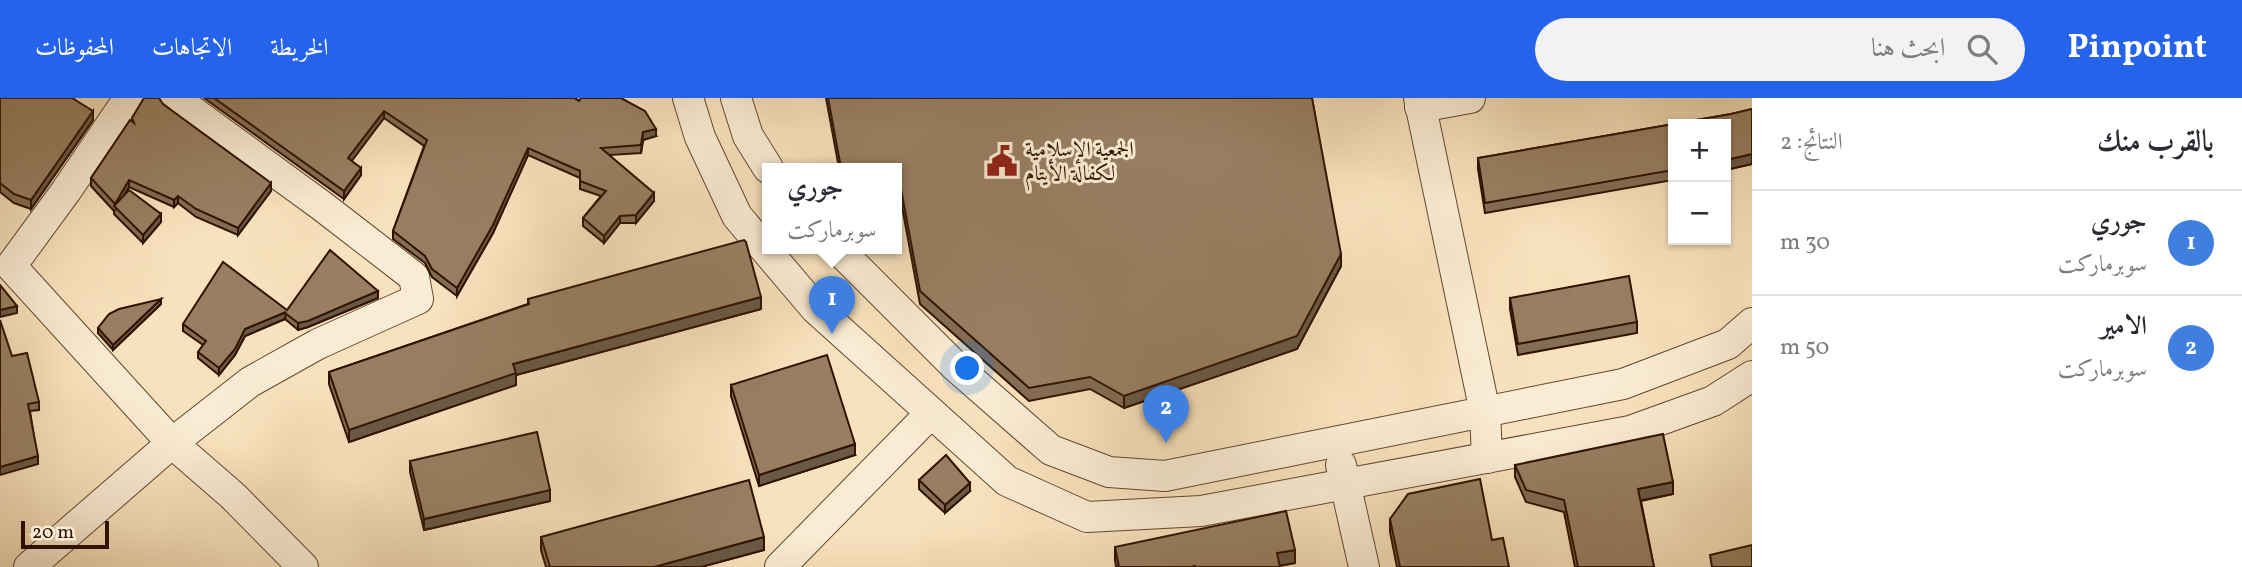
<!DOCTYPE html>
<html lang="ar">
<head>
<meta charset="utf-8">
<style>
  :root { --surface:#fff; --page:#f2f2f3; --text:#2b2b33; --muted:#7c7c81; --line:#e1e1e2; --accent:#2563eb }
  body { margin:0; font-family:Vollkorn,Amiri,serif; background:var(--page); color:var(--text); direction:rtl }
  .controls { position:absolute; right:21px; top:21px; display:grid; overflow:hidden; border-radius:0px; box-shadow:0 2px 5px #0004 }
  .controls button { width:63px; height:63px; display:grid; place-items:center; padding:0; border:0; border-bottom:2px solid var(--line); background:var(--surface); color:var(--text); font:35px sans-serif }
  .scale { position:absolute; left:21px; bottom:18px; width:88px; box-sizing:border-box; padding-left:7px; border:4px solid #311300; border-top:0; font-size:19px; line-height:24px; white-space:nowrap; color:#311300; -webkit-text-stroke:5px #faecd4; paint-order:stroke }
  .you { position:absolute; left:968px; top:271px; width:24px; height:24px; margin:-18px; border:5px solid #fff; border-radius:50%; background:#1a73e8; box-shadow:0 0 0 10px #1a73e833 }
  .badge { display:grid; place-items:center; width:46px; height:46px; border-radius:50%; background:var(--accent); color:#fff; font-size:23px; font-weight:700 }
  .pin { position:absolute; translate:-50% -58px; filter:drop-shadow(0 2px 4px #0008) }
  .pin::after { content:''; position:absolute; top:37px; width:24px; height:21px; background:inherit; clip-path:polygon(0 0,100% 0,50% 100%) }
  .popup { position:absolute; left:762px; top:65px; width:140px; height:91px; box-sizing:border-box; display:grid; place-content:center; border-radius:0px; background:var(--surface); filter:drop-shadow(0 2px 5px #0005); font-size:23px; white-space:nowrap; color:var(--muted) }
  .popup b { font-size:26px; color:var(--text) }
  .popup::after { content:''; position:absolute; left:50%; top:100%; margin-left:-14px; border:14px solid transparent; border-top-color:var(--surface) }
  .list { margin:0; padding:0; list-style:none }
  h2 { display:flex; justify-content:space-between; align-items:center; height:91px; margin:0; padding:0 28px; font-size:30px }
  h2 small { font-size:23px; font-weight:400; color:var(--muted) }
  .list li { display:grid; grid-template-columns:46px 1fr auto; gap:21px; align-items:center; box-sizing:border-box; height:105px; padding:0 28px; border-top:2px solid var(--line) }
  .list b { display:block; font-size:26px; white-space:nowrap }
  .list p { margin:0; font-size:23px; white-space:nowrap; color:var(--muted) }
  .list em { font-size:23px; font-style:normal; color:var(--muted) }
  .icon { flex:none; width:38px; height:38px; fill:none; stroke:currentColor; stroke-width:2; stroke-linecap:round; stroke-linejoin:round }
  .map { position:relative; flex:none; width:1752px; height:469px; overflow:hidden; direction:ltr }
  header { display:flex; align-items:center; gap:42px; box-sizing:border-box; height:98px; padding:0 35px; background:var(--accent); color:#fff }
  header strong { font-size:33px }
  nav { display:flex; gap:38px; margin-inline-start:auto; font-size:24px }
  .search { width:490px; height:63px; background:var(--page); display:flex; align-items:center; gap:18px; box-sizing:border-box; padding:0 24px; border-radius:38px; color:var(--muted); font-size:26px }
  main { display:flex }
  aside { flex:1; background:var(--surface) }
  .map>svg:first-child { display:block }
</style>
</head>
<body>
<header>
<strong>Pinpoint</strong>
<div class="search"><svg class="icon" aria-label="search" viewBox="0 0 24 24"><circle cx="10" cy="10" r="6"/><path d="M15 15l6 6"/></svg>ابحث هنا</div>
<nav><a>الخريطة</a><a>الاتجاهات</a><a>المحفوظات</a></nav>
</header>
<main>
<aside>
<h2>بالقرب منك<small>النتائج: 2</small></h2>
<ul class="list">
<li><span class="badge" style="background:#3f7fe0">1</span><div><b>جوري</b><p>سوبرماركت</p></div><em>30 m</em></li>
<li><span class="badge" style="background:#3f7fe0">2</span><div><b>الامير</b><p>سوبرماركت</p></div><em>50 m</em></li>
</ul>
</aside>
<div class="map">
<svg width="1752" height="469" viewBox="0 0 1752 469">
  <rect width="100%" height="100%" fill="#f8e2bd"/>
  <filter id="stains"><feTurbulence type="fractalNoise" baseFrequency=".00286" numOctaves="4"/><feColorMatrix values="0 0 0 0 .2 0 0 0 0 .09 0 0 0 0 .02 0 0 0 .5 -.17"/></filter>
  <radialGradient id="worn" r=".72"><stop offset=".6" stop-color="#630" stop-opacity="0"/><stop offset="1" stop-color="#630" stop-opacity=".3"/></radialGradient>
  <g fill="none" stroke-linecap="round" stroke-linejoin="round">
    <defs>
      <g id="street">
        <path d="M129 0 66 93 11 168 172 345 250 284 318 246 418 201 414 179 322 108 174 0"/>
        <path d="M688 0 700 39 737 118 815 210 1007 383 1087 419 1201 413 1630 333 1713 303 1752 278"/>
        <path d="M736 0 748 38 768 70"/>
        <path d="M1419 0 1485 314 1487 360"/>
        <path d="M1420 9 1470 0"/>
        <path d="M837 150 955 268 1051 352 1109 374 1165 378 1623 286 1728 246 1752 225"/>
        <path d="M1341 367 1364 469"/>
        <path d="M29 469 172 345 233 398 303 469"/>
        <path d="M780 469 931 315"/>
      </g>
    </defs>
    <use href="#street" stroke="#63472f" stroke-width="32"/>
    <use href="#street" stroke="#faecd4" stroke-width="30"/>
  </g>
  <g fill="#836d54" stroke="#311300" stroke-width="2">
    <path d="M0 0 74 1 93 22 31 111 14 105 0 94Z"/>
    <path d="M204 0H574L656 38 643 42 641 55 609 57 654 103 636 125H620L604 145 583 128V120L601 98 580 91V80L528 57 493 135 457 198 432 179 425 165 393 141V133L424 48 384 20 351 63 361 77 344 101Z"/>
    <path d="M826 0H1312L1341 168 1297 251 1124 310 1090 291 1029 303 920 206 898 87H897V70H839Z"/>
    <path d="M143 2 163 6 271 93 238 137 196 119 178 105 174 109 129 89 124 97 161 124 143 145 114 116V113L91 88V80L132 23V20Z"/>
    <path d="M1752 11V66L1726 72 1673 26V82L1485 115 1478 71V60L1731 16Z"/>
    <path d="M1726 100 1729 116V127H1726Z"/>
    <path d="M378 200 308 229 298 232 285 221 245 238 235 257 219 277 198 260V254L203 247 183 233V226Z"/>
    <path d="M1510 200 1637 224V235L1518 257 1510 211Z"/>
    <path d="M528 201 761 211 516 277V287L349 344 329 286V274L528 206Z"/>
    <path d="M161 206 113 252 98 235V230Z"/>
    <path d="M12 258 39 304V312L30 313 38 366Z"/>
    <path d="M731 287 855 357 759 388 731 298Z"/>
    <path d="M410 363 550 403 424 432 410 374Z"/>
    <path d="M1515 367 1673 396 1641 403 1654 469H1575L1564 414 1526 404 1515 379Z"/>
    <path d="M919 382 970 393 945 415 919 391Z"/>
    <path d="M1390 421 1492 442 1509 469H1397L1390 434Z"/>
    <path d="M541 439 764 452 701 469H546L541 452Z"/>
    <path d="M1115 449 1295 465 1280 468V469H1116L1115 462Z"/>
  </g>
  <g fill="#6a5945" stroke="#311300" stroke-width="2">
    <path d="M93 13V22L31 111V102Z"/>
    <path d="M384 13V20L348 68V60Z"/>
    <path d="M656 31V38L643 42 641 55 643 34Z"/>
    <path d="M528 50V57L493 135 457 198V190Z"/>
    <path d="M1752 56V66L1726 72V62Z"/>
    <path d="M361 70V77L344 101V93Z"/>
    <path d="M129 82V89L116 111 115 106Z"/>
    <path d="M271 85V93L238 137V130Z"/>
    <path d="M654 95V103L636 125V117Z"/>
    <path d="M178 98V105L174 109V102Z"/>
    <path d="M161 116V124L143 145V137Z"/>
    <path d="M620 118V125L604 145V138Z"/>
    <path d="M1341 156V168L1297 251 1124 310V298Z"/>
    <path d="M378 193V200L308 229 298 232V225Z"/>
    <path d="M761 199V211L516 277V287L349 344V332L513 266Z"/>
    <path d="M161 201V206L113 252V247Z"/>
    <path d="M17 208V215L0 219V212Z"/>
    <path d="M286 214 285 221 245 238 235 257 219 277V270L245 231Z"/>
    <path d="M855 346V357L759 388V377Z"/>
    <path d="M38 358V366L0 377V369Z"/>
    <path d="M1673 384V396L1638 403V391Z"/>
    <path d="M970 385V393L945 415V407Z"/>
    <path d="M550 392V403L424 432V421Z"/>
    <path d="M764 439V452L701 469H654Z"/>
    <path d="M1295 452V465L1277 468V455Z"/>
  </g>
  <g fill="#987f62" stroke="#311300" stroke-width="2">
    <path d="M0 0H72L93 13 31 102 14 96 0 85Z"/>
    <path d="M144 0H159L163 6 271 85 238 130 196 111 178 98 174 102 129 82 115 106 91 80 130 22 134 25 132 20Z"/>
    <path d="M214 0H574L579 3 581 0H621L645 13 656 31 643 34 641 47 601 50 654 95 636 117 620 118 604 138 583 120 606 93 580 83V73L528 50 493 127 457 190 432 171 425 158 393 133 427 42 384 13 348 60 361 70 344 93Z"/>
    <path d="M828 0H1312L1341 156 1297 238 1124 298 1090 279 1029 290 920 193 897 70H841Z"/>
    <path d="M1752 11V56L1726 62V26H1673V72L1485 105 1478 60 1731 16Z"/>
    <path d="M129 92 161 116 143 137 114 108Z"/>
    <path d="M1726 100 1729 116H1726Z"/>
    <path d="M744 142 746 144 761 199 513 266 516 275 349 332 329 274 529 206 528 201Z"/>
    <path d="M330 152 378 193 308 223 298 225 285 215 286 214 245 231 235 251 219 270 198 254 206 243 183 226 223 164 287 212Z"/>
    <path d="M1629 178 1637 224 1518 246 1510 200Z"/>
    <path d="M0 187 17 208 0 212Z"/>
    <path d="M161 201 113 247 98 230 109 216 119 211Z"/>
    <path d="M0 222 12 258 27 255 39 304 28 306 38 358 0 369Z"/>
    <path d="M827 257 855 346 759 377 731 287Z"/>
    <path d="M537 334 550 392 424 421 410 363Z"/>
    <path d="M1663 336 1673 384 1638 391 1654 469H1578L1564 402 1526 392 1515 367Z"/>
    <path d="M946 357 970 385 945 407 919 382Z"/>
    <path d="M1480 381 1492 442 1503 440 1509 469H1400L1390 421 1408 396Z"/>
    <path d="M749 382 764 439 654 469H550L541 439Z"/>
    <path d="M1286 413 1295 452 1277 455 1280 469H1195V468L1190 469H1119L1115 449Z"/>
    <path d="M1752 447V469H1712L1710 457Z"/>
  </g>
  <defs>
    <symbol id="civic-bare" viewBox="-9 -9 18 18"><path d="M-.6-6.5H3V-4.5H.6V-3L4-1V1h2V6H-6V1h2V-1L-.6-3ZM-1.2 2.5V6h2.4V2.5Z" fill="#8f2418" stroke="#faecd4" stroke-width="2.5" paint-order="stroke"/></symbol>
  </defs>
  <g fill-rule="evenodd">
    <use href="#civic-bare" x="980" y="41" width="44" height="44"/>
  </g>
  <g text-anchor="middle" stroke-width="6" stroke-linejoin="round" paint-order="stroke">
    <g font-size="21" fill="#311300" stroke="#faecd4" text-anchor="start">
      <text x="1025" y="58">الجمعية الإسلامية<tspan x="1025" dy="24">لكفالة الأيتام</tspan></text>
    </g>
  </g>
  <rect width="100%" height="100%" filter="url(#stains)"/>
  <rect width="100%" height="100%" fill="url(#worn)"/>
</svg>
<div class="controls">
<button>+</button>
<button>−</button>
</div>
<div class="scale">20 m</div>
<div class="you"></div>
<div class="pin badge" style="left:832px;top:236px;background:#3f7fe0">1</div>
<div class="popup"><b>جوري</b>سوبرماركت</div>
<div class="pin badge" style="left:1166px;top:345px;background:#3f7fe0">2</div>
</div>
</main>
</body>
</html>
